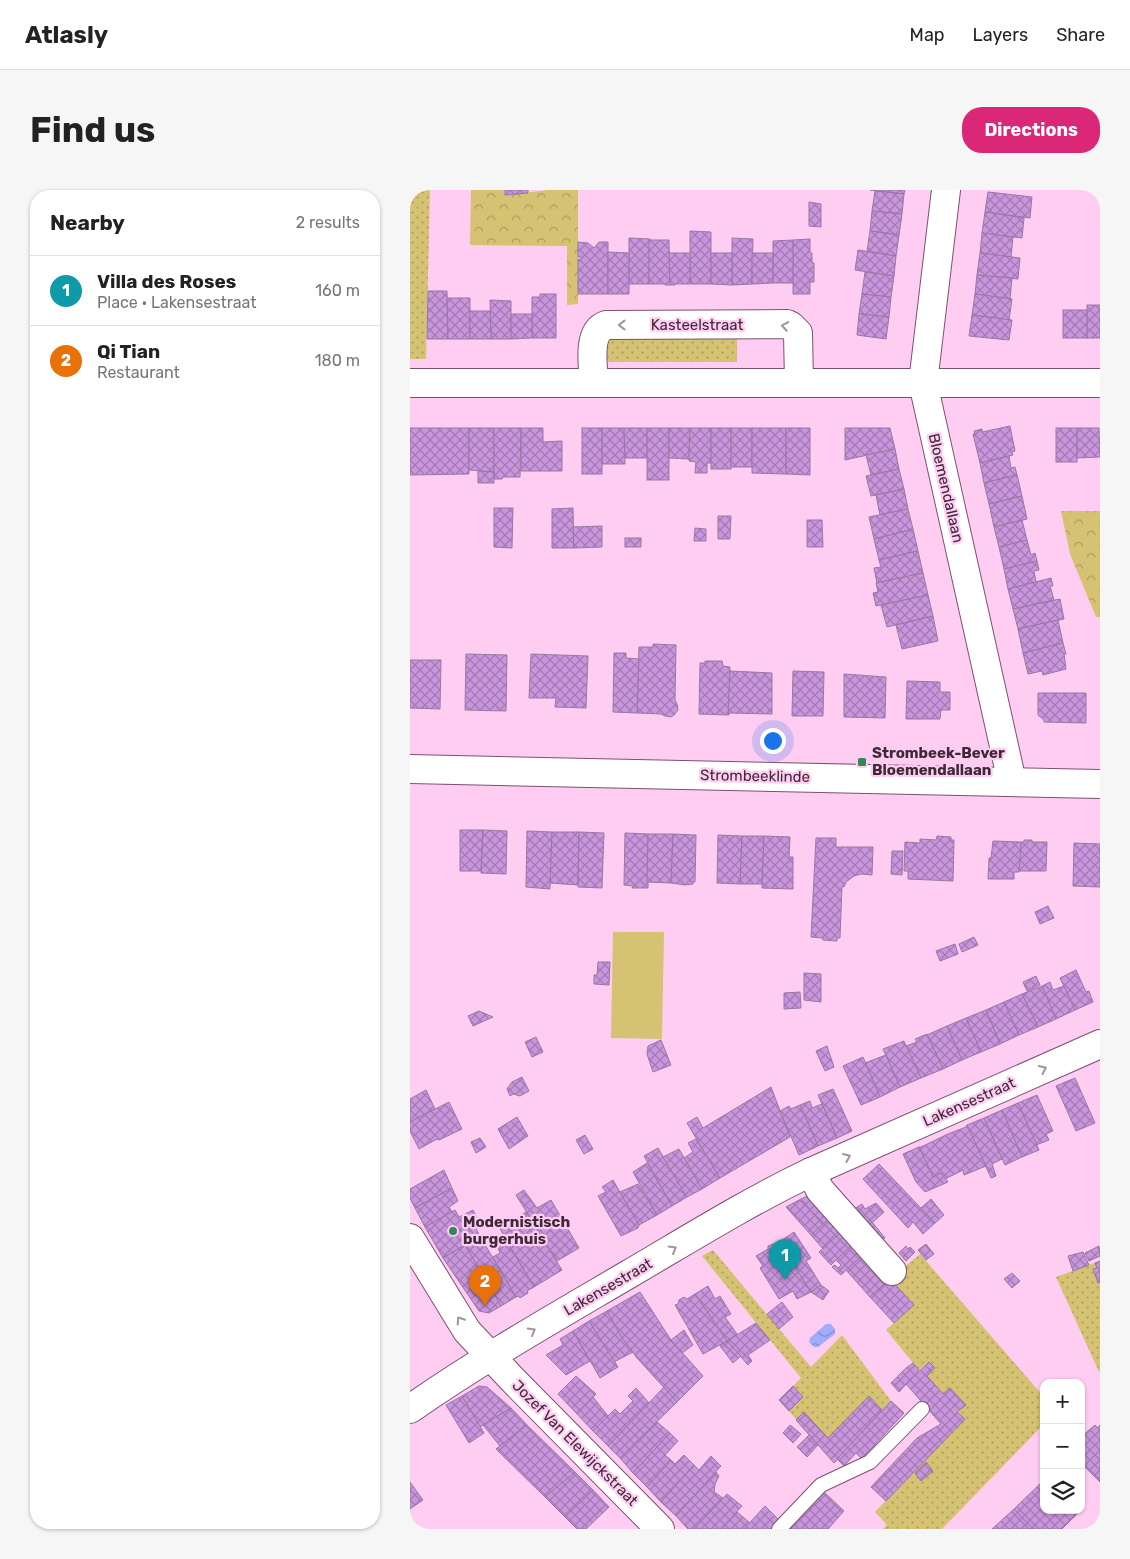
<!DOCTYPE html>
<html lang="en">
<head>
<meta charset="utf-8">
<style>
  :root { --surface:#fff; --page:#f6f6f6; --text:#222; --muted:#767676; --line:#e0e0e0; --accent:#db2777 }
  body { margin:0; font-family:Rubik,sans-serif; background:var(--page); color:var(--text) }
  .controls { position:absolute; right:15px; bottom:15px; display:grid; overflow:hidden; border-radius:10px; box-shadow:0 1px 4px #0004 }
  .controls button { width:45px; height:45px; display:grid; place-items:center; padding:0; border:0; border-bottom:1px solid var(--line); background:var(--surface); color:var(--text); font:25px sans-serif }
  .you { position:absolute; left:362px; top:550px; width:18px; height:18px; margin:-12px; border:4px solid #fff; border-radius:50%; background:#1a73e8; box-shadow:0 0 0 8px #1a73e833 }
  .badge { display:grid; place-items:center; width:32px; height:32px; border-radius:50%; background:var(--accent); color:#fff; font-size:16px; font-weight:700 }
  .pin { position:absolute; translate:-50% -41px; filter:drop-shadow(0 1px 2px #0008) }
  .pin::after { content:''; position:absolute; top:26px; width:18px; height:15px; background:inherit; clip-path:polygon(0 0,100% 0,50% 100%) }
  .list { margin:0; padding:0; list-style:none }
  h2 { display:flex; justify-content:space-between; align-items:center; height:65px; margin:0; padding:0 20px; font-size:21px }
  h2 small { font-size:16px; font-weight:400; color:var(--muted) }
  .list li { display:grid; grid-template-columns:32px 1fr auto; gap:15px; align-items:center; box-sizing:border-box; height:70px; padding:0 20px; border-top:1px solid var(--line) }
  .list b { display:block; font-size:19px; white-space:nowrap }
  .list p { margin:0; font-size:16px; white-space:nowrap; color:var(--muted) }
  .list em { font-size:16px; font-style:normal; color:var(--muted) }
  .icon { flex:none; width:28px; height:28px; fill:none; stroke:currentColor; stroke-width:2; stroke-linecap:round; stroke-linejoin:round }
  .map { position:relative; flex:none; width:690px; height:1339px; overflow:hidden; border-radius:20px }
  header { display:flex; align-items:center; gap:30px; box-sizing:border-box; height:70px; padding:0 25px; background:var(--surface); border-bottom:1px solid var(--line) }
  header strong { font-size:24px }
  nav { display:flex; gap:28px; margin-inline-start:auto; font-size:18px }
  .intro { display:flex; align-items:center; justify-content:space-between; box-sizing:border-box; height:120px; padding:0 30px }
  h1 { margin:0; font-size:35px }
  .button { padding:12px 22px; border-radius:20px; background:var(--accent); color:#fff; font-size:18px; font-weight:700 }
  main { display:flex; gap:30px; padding:0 30px }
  aside { flex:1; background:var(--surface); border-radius:20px; box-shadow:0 1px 4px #0004 }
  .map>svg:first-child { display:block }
</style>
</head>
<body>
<header>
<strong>Atlasly</strong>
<nav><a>Map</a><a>Layers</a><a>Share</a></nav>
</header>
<div class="intro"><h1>Find us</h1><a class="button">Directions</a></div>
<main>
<aside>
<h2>Nearby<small>2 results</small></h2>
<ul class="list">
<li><span class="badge" style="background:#0f9aa8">1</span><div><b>Villa des Roses</b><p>Place · Lakensestraat</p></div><em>160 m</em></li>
<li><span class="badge" style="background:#e8710a">2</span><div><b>Qi Tian</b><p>Restaurant</p></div><em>180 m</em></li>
</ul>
</aside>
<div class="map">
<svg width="690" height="1339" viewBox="0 0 690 1339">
  <defs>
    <pattern id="grass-dots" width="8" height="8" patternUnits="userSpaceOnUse" patternTransform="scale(1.25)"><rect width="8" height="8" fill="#d5c273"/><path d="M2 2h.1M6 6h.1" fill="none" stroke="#ae9e5f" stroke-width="1.8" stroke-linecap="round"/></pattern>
    <pattern id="forest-crowns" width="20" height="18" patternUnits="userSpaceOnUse" patternTransform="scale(1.25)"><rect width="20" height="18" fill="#d5c273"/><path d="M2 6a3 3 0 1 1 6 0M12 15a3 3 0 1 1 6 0" fill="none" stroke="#ae9e5f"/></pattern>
    <pattern id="water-waves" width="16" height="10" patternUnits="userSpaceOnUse" patternTransform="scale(1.25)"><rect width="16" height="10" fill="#a0adfc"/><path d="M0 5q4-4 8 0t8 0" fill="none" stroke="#848dcd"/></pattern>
    <pattern id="building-cross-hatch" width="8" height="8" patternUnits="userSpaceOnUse" patternTransform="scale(1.25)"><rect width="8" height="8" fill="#c995dd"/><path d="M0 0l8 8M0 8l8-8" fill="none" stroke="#a47ab4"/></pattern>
  </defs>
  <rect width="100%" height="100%" fill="#ffcdf1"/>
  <g fill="url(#grass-dots)">
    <path d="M0 0H20L16 169H0Z"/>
    <path d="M202 148H327V172H199L195 170 197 151Z"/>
    <path d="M303 1060 401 1177 432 1145 481 1211 424 1273 369 1210 391 1188 292 1066Z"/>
    <path d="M510 1064 634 1207V1234L532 1339H473L477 1335 465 1322 554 1229 547 1222 555 1215 540 1198 533 1204 517 1186 525 1178 519 1172 509 1180 476 1140 504 1115 480 1089Z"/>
    <path d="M690 1071V1181L689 1182 646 1087Z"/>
  </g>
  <g fill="url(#forest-crowns)">
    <path d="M61 0H95L96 5 138 0H168V114L157 115V56L60 55Z"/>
    <path d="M651 321H690V427H686L660 364Z"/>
  </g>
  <path fill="#d5c273" d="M203 742H254L252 849 201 848Z"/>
  <path fill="url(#water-waves)" d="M416 1134H421L425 1139V1144L408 1157H404L399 1152 400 1148Z"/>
  <g fill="url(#building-cross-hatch)" stroke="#9778a3">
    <path d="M95 0H118V3L95 5Z"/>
    <path d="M460 0H495L494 4Z"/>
    <path d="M465 1 494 4 492 24 462 21Z"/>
    <path d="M578 2 622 7 620 28 575 22Z"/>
    <path d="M399 12 411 14V37L399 36Z"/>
    <path d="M462 21 492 24 489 45 460 41Z"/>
    <path d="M575 22 614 28 612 48 572 43Z"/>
    <path d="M280 41 301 42V94H280Z"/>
    <path d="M460 41 489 45 486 66 457 61Z"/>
    <path d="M572 43 603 47 601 67 570 63Z"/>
    <path d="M219 48 240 49 239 94H219Z"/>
    <path d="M322 48 343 49 342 94 322 95Z"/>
    <path d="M400 49V63H402V73H404V92H400V104H383V50Z"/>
    <path d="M239 50H259L260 95H255V94H239Z"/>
    <path d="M383 50V93H363V51Z"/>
    <path d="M168 52 178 53 184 58 189 52H198V104H168V69L171 70V67H168Z"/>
    <path d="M448 60 486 66 484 86 445 80Z"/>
    <path d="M198 62 219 63V104H198Z"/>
    <path d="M259 63H280V94H265V95H260Z"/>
    <path d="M301 63H322V95L301 94Z"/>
    <path d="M342 63H363V93L342 94Z"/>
    <path d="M570 63 610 68 608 89 567 85Z"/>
    <path d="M455 82 484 86 481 107 452 104Z"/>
    <path d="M567 85 602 88 600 109 565 104Z"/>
    <path d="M18 101H37L38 149H17Z"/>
    <path d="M130 104H146V148H122V107H130Z"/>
    <path d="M452 104 481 107 479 127 449 124Z"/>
    <path d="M565 104 602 109 599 130 562 125Z"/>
    <path d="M37 108H60V149H38Z"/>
    <path d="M80 110 101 111V149H81Z"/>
    <rect x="677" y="115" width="13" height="33"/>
    <rect x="653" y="120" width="24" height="28"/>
    <path d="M60 121H80L81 149H60Z"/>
    <path d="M101 124H122V148L101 149Z"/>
    <path d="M449 124 479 127 476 149 447 145Z"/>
    <path d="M562 125 602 130 599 150 559 146Z"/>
    <path d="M600 236 605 261 602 262 603 265 570 273 563 244H565L564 241 572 239V242Z"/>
    <path d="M0 238H59V284L0 285Z"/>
    <path d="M59 238H84V282L59 280Z"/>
    <path d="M84 238H111L110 287H93L92 289H84Z"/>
    <path d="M111 238H133V252L152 251V281H111Z"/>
    <rect x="172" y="238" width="20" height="46"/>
    <path d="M192 238H214L215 274H192Z"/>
    <path d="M214 238H237V268H215Z"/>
    <rect x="237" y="238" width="22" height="52"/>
    <path d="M259 238H280L279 269 259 268Z"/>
    <path d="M280 238H301V273H297V283H285L286 272 279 271Z"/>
    <rect x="301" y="238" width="20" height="41"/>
    <rect x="321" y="238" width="21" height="39"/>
    <path d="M342 238H376V284L342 283Z"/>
    <path d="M376 238H400V285L376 284Z"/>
    <path d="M435 238H480L485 259 435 270Z"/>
    <rect x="646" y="238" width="21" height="34"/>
    <path d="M667 238H689L690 267 667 268Z"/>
    <path d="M485 259 489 279 461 285 456 265Z"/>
    <path d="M599 266 601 278 605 277 607 285 574 293 570 273Z"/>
    <path d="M489 279 494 299 461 306 456 286Z"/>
    <path d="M68 281 84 282V293H68Z"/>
    <path d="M607 285 612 306 579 314 574 293Z"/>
    <path d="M494 299 498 319 470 325 466 305Z"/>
    <path d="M612 306 617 329 584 337 579 314Z"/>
    <path d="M84 318H103L102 358 84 357Z"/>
    <path d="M163 318 164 358H142V319Z"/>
    <path d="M498 319 503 339 464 349 459 327Z"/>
    <path d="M308 326H321L320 349H308Z"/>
    <path d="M397 330H412L413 357H397Z"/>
    <path d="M612 330 617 350 589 357 584 337Z"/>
    <path d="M192 336V357L164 358 163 337Z"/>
    <path d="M285 338 296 339V351H284Z"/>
    <path d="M503 339 508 361 469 370 464 349Z"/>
    <rect x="215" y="348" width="16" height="9"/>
    <path d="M617 350 621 365 625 363 627 371 594 379 589 357Z"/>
    <path d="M508 361 513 383 467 393 464 378 471 377 469 370Z"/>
    <path d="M627 371 629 380 624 381 626 392 598 399 594 379Z"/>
    <path d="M513 383 518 405 466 416 463 403 468 402 466 393Z"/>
    <path d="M641 388 643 396H640L644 410 603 419 598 399Z"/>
    <path d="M518 405 523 426 477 437 471 415Z"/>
    <path d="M650 409 654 429 608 439 603 419Z"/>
    <path d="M523 426 528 451 492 459 486 435Z"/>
    <path d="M648 430 653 453 613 463 608 439Z"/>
    <path d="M653 453 656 464H654L656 479 633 485 632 481 618 484 613 463Z"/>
    <path d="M243 454 266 455 265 510 267 514 268 520 264 525 261 527 255 526 251 524 227 523 229 457H243Z"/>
    <path d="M204 463H216V468L229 469 227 523 203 522Z"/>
    <path d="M56 464 97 465 96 521 55 520Z"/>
    <path d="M121 464 178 466 176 518 145 517 146 508H119Z"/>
    <path d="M0 470H31L30 519 0 518Z"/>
    <path d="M295 471H312L313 476 320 477 319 525 289 524 290 473H295Z"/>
    <path d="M320 481 362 483V524L318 523Z"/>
    <path d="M383 481 414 482 413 526H382Z"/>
    <path d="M434 484 476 487 475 528 434 527Z"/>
    <path d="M497 491 530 492V502H540V520H531L530 529H496Z"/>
    <path d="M628 503H676V533L634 532V530L628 525Z"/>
    <path d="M50 640H73L71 681H50Z"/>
    <path d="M73 640 97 641 96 684 71 683Z"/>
    <path d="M117 641 142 642 140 699 116 697Z"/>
    <path d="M142 642H169L168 695 140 693Z"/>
    <path d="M169 642 194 643 192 698 168 697Z"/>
    <path d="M215 643 238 644V698H222L223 696 214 695Z"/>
    <path d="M238 644H263L261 693 237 692Z"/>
    <path d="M263 644 286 645 285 692H283V694L275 695 261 693Z"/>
    <path d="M308 645 332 646 330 694 307 693Z"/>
    <path d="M332 646H354L352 694H330Z"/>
    <path d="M354 646 380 647 379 667H383V699L352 698Z"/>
    <path d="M527 646 541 647V650H544L543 691 498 689V681H494L495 652 510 653V649L526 650Z"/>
    <path d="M406 648H426V657H463L462 685 451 684 444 686 436 692 434 697 432 696 430 748H427V751L413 750 412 748 401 747Z"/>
    <path d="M614 650H622V652H637L636 681H609L611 652H614Z"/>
    <path d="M583 651 611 652 609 682H604V689H578L579 668H581Z"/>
    <path d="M664 653 690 654V697L663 696Z"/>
    <path d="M482 661H493L492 685 481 684Z"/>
    <path d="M638 716 644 728 630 734 625 722Z"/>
    <path d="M564 747 568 755 552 762 549 754Z"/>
    <path d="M545 754 548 764 530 771 526 761Z"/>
    <path d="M188 772H200L199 795 184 794V785H187Z"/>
    <path d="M666 780 676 802 679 801 683 812 665 820 650 788Z"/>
    <path d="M394 783 411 784V812L394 810Z"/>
    <path d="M626 786 630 795 617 801 613 792Z"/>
    <path d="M640 792 643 800 654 796 665 820 646 829 632 796Z"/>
    <path d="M632 796 646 829 628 837 612 804Z"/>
    <path d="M390 802 391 818 374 819V803Z"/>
    <path d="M612 804 628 837 609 845 594 812Z"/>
    <path d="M594 812 609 845 590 854 576 820Z"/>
    <path d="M576 820 590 854 571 862 556 828Z"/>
    <path d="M69 821 83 827 63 836 58 826Z"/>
    <path d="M556 828 571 862 552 870 537 836Z"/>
    <path d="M537 836 552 870 533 879 517 845Z"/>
    <path d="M517 844 533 879 511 888 496 856 507 852 505 849Z"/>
    <path d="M126 847 133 862 122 867 115 852Z"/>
    <path d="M251 850 261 875 243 882 237 864 238 856Z"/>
    <path d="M494 851 511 888 490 897 473 859Z"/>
    <path d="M417 856 424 877 415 881 406 861Z"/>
    <path d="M476 865 490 897 470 907 455 873Z"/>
    <path d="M453 867 470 907 451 915 433 876Z"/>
    <path d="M112 887 119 901 110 906 103 904 100 906 97 899 102 892Z"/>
    <path d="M665 888 685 933 666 941 646 896Z"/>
    <path d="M361 897 380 947 310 988 277 933 287 927 293 938Z"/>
    <path d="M423 899 442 941 427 948 408 905Z"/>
    <path d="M16 900 25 919 0 932V909Z"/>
    <path d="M627 905 643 941 636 944 639 950 626 955 608 913Z"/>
    <path d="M400 911 402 918 412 914 427 948 408 956 390 915Z"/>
    <path d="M39 912 52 939 29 950 27 949 9 959 0 941V932Z"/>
    <path d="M608 913 629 960 612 967 592 920Z"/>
    <path d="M390 915 408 956 389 965 370 921 379 916 381 919Z"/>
    <path d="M592 920 612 967 595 975 574 928Z"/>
    <path d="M107 927 118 946 99 959 88 939Z"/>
    <path d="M574 928 592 969 582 974 586 986 581 988 557 935Z"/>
    <path d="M557 935 576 976 554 985 553 980 535 989 531 983 523 987 509 957H511L538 944 556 937Z"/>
    <path d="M175 945 183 959 174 964 166 950Z"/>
    <path d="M70 948 76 957 66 963 61 952Z"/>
    <path d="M286 949 310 988 292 999 274 968 283 962 278 953Z"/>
    <path d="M509 957 523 987 531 983 538 992 515 1002 506 992 493 964Z"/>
    <path d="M248 958 277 1007 262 1016 234 966Z"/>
    <path d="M269 959 292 999 277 1007 253 967Z"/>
    <path d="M237 973 262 1016 247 1025 223 982Z"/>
    <path d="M469 974 525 1033 513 1044 503 1032 498 1038 453 989Z"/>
    <path d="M34 980 42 998 5 1018 0 1008V999Z"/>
    <path d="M203 990 229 1035 228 1038 211 1046 188 1006 196 1002 192 997Z"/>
    <path d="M228 994 247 1025 229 1035 210 1002Z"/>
    <path d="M42 998 48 1011 39 1017 42 1022 15 1037 5 1018Z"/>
    <path d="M114 1000 127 1018 141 1010 169 1058 147 1071 106 1005Z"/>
    <path d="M403 1003 423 1025 413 1035 391 1009Z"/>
    <path d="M391 1009 413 1035 401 1045 376 1017Z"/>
    <path d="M521 1009 534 1025 525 1033 511 1018Z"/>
    <path d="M466 1013 474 1022 452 1042 436 1024 452 1014 455 1019Z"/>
    <path d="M45 1020 49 1027 63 1020 68 1030 63 1033 70 1046 33 1068 15 1037Z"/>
    <path d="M116 1022 152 1080 124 1097 90 1039Z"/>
    <path d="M423 1025 435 1039 413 1059 401 1045Z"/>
    <path d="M462 1032 475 1048 466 1055 453 1041Z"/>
    <path d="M435 1039 446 1051 421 1075 409 1062Z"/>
    <path d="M384 1042 401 1068 396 1071 411 1095 401 1102 369 1052Z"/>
    <path d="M70 1046 106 1107 91 1116 55 1055Z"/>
    <path d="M446 1051 456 1062 431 1085 422 1077 425 1075 428 1078 431 1075 426 1070Z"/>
    <path d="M97 1052 124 1097 117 1101 118 1103 110 1108 109 1106 106 1107 83 1067 90 1063 88 1058Z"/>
    <path d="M369 1052 401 1102 387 1109 383 1101 369 1109 350 1078 353 1076 346 1066 358 1059V1056Z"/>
    <path d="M516 1054 524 1064 516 1070 508 1060Z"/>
    <path d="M55 1055 91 1116 79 1123 69 1121 33 1068Z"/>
    <path d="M496 1056 498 1059 500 1057 505 1062 496 1071 489 1063Z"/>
    <path d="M689 1056 690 1066 679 1071 675 1063Z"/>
    <path d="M456 1062 480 1089 460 1107 436 1080Z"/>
    <path d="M673 1062 679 1075 663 1081 658 1066Z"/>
    <path d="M690 1071V1092L688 1093 683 1079 687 1078 685 1073Z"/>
    <path d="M602 1083 610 1091 602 1098 594 1089Z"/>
    <path d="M480 1089 504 1115 484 1133 460 1107Z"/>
    <path d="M411 1095 419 1101 413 1110 401 1102Z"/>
    <path d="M298 1096 305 1109 310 1106 321 1124 315 1127 327 1144 317 1151 285 1104Z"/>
    <path d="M230 1102 261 1150 293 1186 267 1212 227 1168 212 1148 197 1121Z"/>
    <path d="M285 1104 317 1151 293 1164 265 1115 268 1114 269 1110 274 1107 277 1109Z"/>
    <path d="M372 1112 383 1127 369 1139 357 1124Z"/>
    <path d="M197 1121 212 1148 223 1162 204 1172 179 1131Z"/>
    <path d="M179 1131 208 1177 190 1188 163 1141Z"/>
    <path d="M346 1133 360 1150 338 1165 342 1171 338 1175 317 1151Z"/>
    <path d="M274 1140 283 1155 272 1163 261 1150Z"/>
    <path d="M163 1141 180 1171 156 1185 136 1165 153 1155 150 1149Z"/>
    <path d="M317 1151 331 1166 323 1173 310 1156Z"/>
    <path d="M519 1172 525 1178 517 1186 533 1204 540 1198 556 1215 547 1222 555 1229 476 1311 461 1297 507 1248 531 1234 496 1194Z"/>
    <path d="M503 1173 509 1180 489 1202 481 1193 496 1178Z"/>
    <path d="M166 1186 186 1204 167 1224 148 1204Z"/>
    <path d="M69 1196 77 1197 101 1218 70 1237 52 1206Z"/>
    <path d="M383 1196 393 1207 379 1221 369 1210Z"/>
    <path d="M254 1197 267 1212 210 1268 198 1256Z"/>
    <path d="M226 1198 239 1213 198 1256 183 1241 205 1219 210 1224 223 1211 218 1206Z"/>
    <path d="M52 1206 74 1243 59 1253 36 1215Z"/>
    <path d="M459 1206 472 1220 424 1273 386 1230 394 1222 418 1248Z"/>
    <path d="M183 1207 198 1226 183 1241 167 1224Z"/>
    <path d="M481 1211 494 1223 452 1269 446 1263 434 1276 427 1269Z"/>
    <path d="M101 1218 117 1235 90 1256 73 1235Z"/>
    <path d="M247 1232 260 1243 223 1283 210 1268Z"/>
    <path d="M117 1235 165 1282 135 1307 86 1259Z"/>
    <path d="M380 1235 391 1244 383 1253 373 1243Z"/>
    <path d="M685 1235 688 1238 690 1235V1292L671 1273V1247Z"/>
    <path d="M260 1243 268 1251 255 1265 261 1270 237 1297 223 1283Z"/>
    <path d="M399 1245 408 1255 397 1267 387 1257Z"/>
    <path d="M274 1265 284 1275 251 1312 237 1297 261 1270 265 1274Z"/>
    <path d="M301 1266 311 1276 266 1326 251 1312 284 1275 289 1280Z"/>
    <path d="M516 1272 523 1281 511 1291 505 1283Z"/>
    <path d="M165 1282 183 1300 155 1327 135 1307Z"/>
    <path d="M306 1282 309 1286 305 1294 304 1302 313 1308 284 1339H278L266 1326Z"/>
    <path d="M634 1290V1320H671L652 1339H623L604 1319Z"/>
    <path d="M0 1292 13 1310 0 1319Z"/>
    <path d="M183 1300 199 1317 176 1339H167L155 1327Z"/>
    <path d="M412 1300 434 1321 418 1339H381L379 1337Z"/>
    <path d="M317 1304 332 1316 311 1339H284Z"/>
    <path d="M355 1316 370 1331 363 1339H334Z"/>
    <path d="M604 1319 623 1339H582Z"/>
    <path d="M327 1322 340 1333 334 1339H311Z"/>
  </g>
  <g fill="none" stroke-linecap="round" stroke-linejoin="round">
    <defs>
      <path id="service" d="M369 1339 411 1295 460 1272 512 1219"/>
      <g id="minor">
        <path d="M536 0 513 193 602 592"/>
        <path d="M184 192C183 175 177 142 196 135L377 134 381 136 388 143 389 193"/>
        <path d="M0 193H690"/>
        <path d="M0 579 690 594"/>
        <path d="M401 982 410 1000 482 1081"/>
        <path d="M0 1048 57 1141 101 1188 250 1339"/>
        <path d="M0 1219C70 1170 146 1127 219 1084 279 1049 338 1012 401 982L690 854"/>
      </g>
    </defs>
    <use href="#service" stroke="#7a5070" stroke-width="16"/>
    <use href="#minor" stroke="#7a5070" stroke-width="30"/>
    <use href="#service" stroke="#fff" stroke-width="14"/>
    <use href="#minor" stroke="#fff" stroke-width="28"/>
  </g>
  <defs><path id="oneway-chevron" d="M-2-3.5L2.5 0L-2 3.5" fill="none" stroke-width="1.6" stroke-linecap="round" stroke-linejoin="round" transform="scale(1.25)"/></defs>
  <g stroke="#9e949c">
    <use href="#oneway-chevron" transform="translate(212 135) rotate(180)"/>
    <use href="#oneway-chevron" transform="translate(375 136) rotate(-170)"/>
    <use href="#oneway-chevron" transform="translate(633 879) rotate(-24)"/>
    <use href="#oneway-chevron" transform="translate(437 967) rotate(-23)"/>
    <use href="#oneway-chevron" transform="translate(263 1059) rotate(-30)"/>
    <use href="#oneway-chevron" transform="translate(50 1130) rotate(-123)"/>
    <use href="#oneway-chevron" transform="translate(122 1141) rotate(-30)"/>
  </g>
  <g fill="#328658" stroke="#ffcdf1" stroke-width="2">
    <rect x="447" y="567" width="10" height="10" rx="2.5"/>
    <circle cx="43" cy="1041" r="5"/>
  </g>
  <g text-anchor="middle" stroke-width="4.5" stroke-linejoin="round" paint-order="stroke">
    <g font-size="15" fill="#3d2a38" stroke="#ffcdf1">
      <text x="287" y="140">Kasteelstraat</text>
      <text transform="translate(536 298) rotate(77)" y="5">Bloemendallaan</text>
      <text transform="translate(345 586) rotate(1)" y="5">Strombeeklinde</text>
      <text transform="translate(559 912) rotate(-24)" y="5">Lakensestraat</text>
      <text transform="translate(198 1097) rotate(-30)" y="5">Lakensestraat</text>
      <text transform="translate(165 1253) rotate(45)" y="5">Jozef Van Elewijckstraat</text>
    </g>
    <g font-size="15" font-weight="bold" fill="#3d2a38" stroke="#ffcdf1" text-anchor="start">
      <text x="462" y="568">Strombeek-Bever<tspan x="462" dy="17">Bloemendallaan</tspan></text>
      <text x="53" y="1037">Modernistisch<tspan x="53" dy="17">burgerhuis</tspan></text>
    </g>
  </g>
</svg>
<div class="controls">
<button>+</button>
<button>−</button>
<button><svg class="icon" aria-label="layers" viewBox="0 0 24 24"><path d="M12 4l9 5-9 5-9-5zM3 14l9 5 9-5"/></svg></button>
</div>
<div class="you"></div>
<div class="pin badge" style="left:375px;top:1090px;background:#0f9aa8">1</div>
<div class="pin badge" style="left:75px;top:1116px;background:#e8710a">2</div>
</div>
</main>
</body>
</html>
